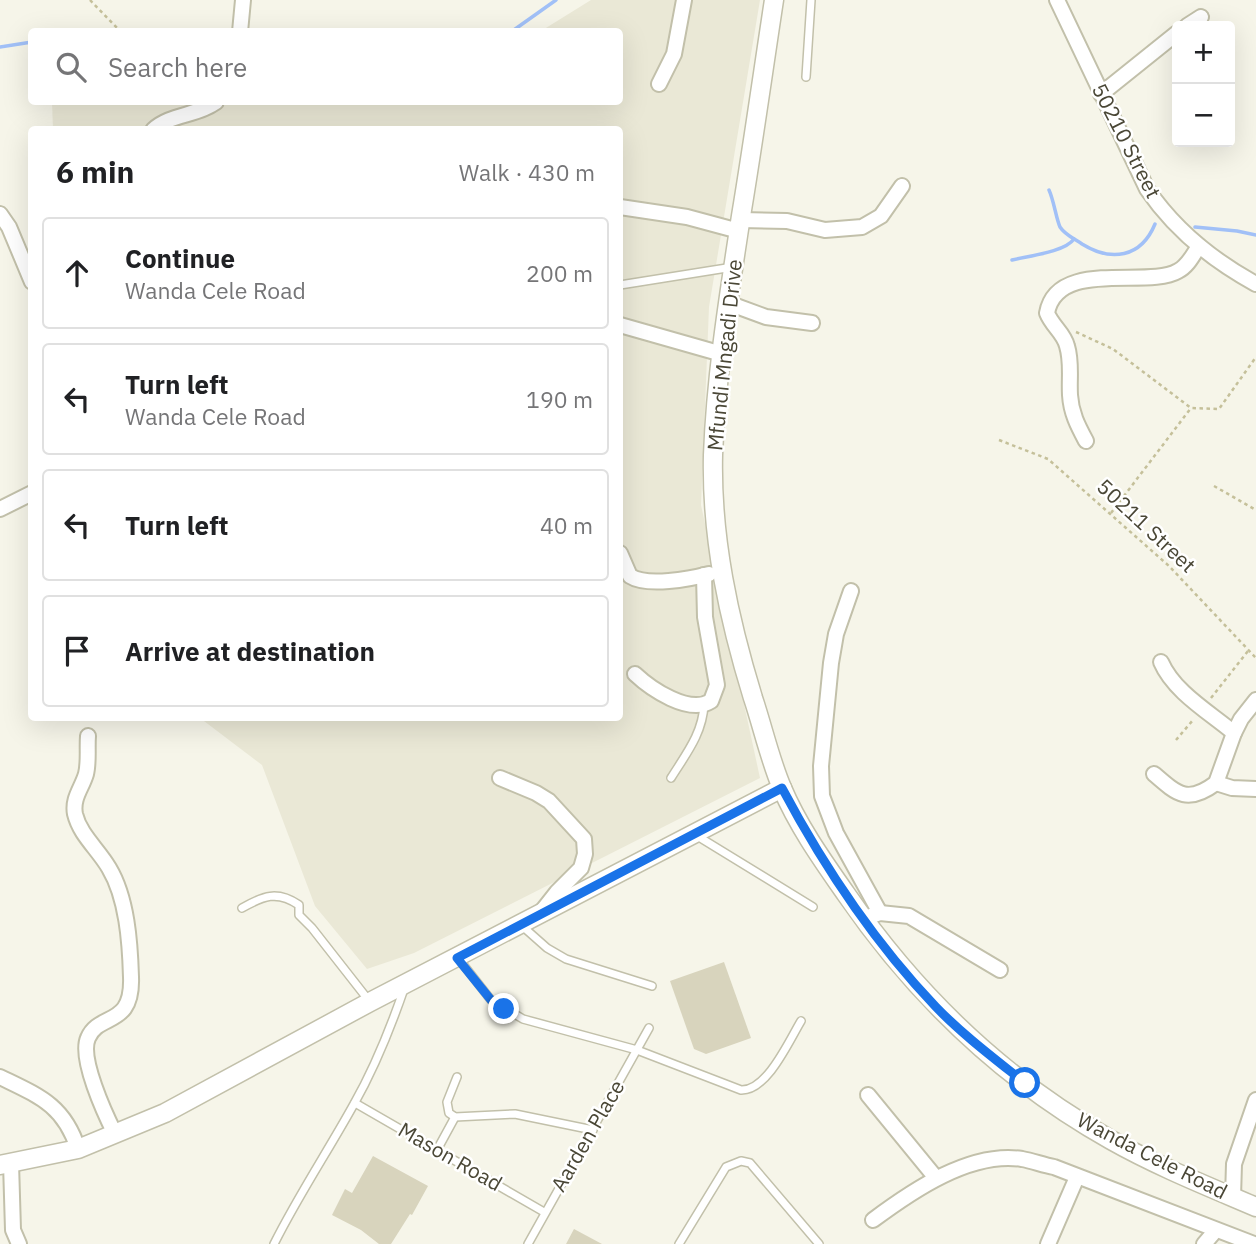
<!DOCTYPE html>
<html lang="en">
<head>
<meta charset="utf-8">
<style>
  :root { --surface:#fff; --page:#f6f6f6; --text:#202124; --muted:#757577; --line:#e0e0e0 }
  body { margin:0; font-family:"IBM Plex Sans",sans-serif; background:var(--page); color:var(--text) }
  .controls { position:absolute; right:21px; top:21px; display:grid; overflow:hidden; border-radius:7px; box-shadow:0 7px 28px #0002 }
  .controls button { width:63px; height:63px; display:grid; place-items:center; padding:0; border:0; border-bottom:2px solid var(--line); background:var(--surface); color:var(--text); font:35px sans-serif }
  .stop { position:absolute; width:21px; height:21px; margin:-16px; border:5px solid #1a73e8; border-radius:50%; background:#fff }
  .stop.end { background:#1a73e8; border-color:#fff; box-shadow:0 2px 7px #0008 }
  .list { margin:0; padding:0; list-style:none }
  h2 { display:flex; justify-content:space-between; align-items:center; height:91px; margin:0; padding:0 28px; font-size:30px }
  h2 small { font-size:23px; font-weight:400; color:var(--muted) }
  .list li { display:grid; grid-template-columns:46px 1fr auto; gap:21px; align-items:center; box-sizing:border-box; height:112px; margin:0 14px 14px; padding:0 14px; border:2px solid var(--line); border-radius:7px }
  .list b { display:block; font-size:26px; white-space:nowrap }
  .list p { margin:0; font-size:23px; white-space:nowrap; color:var(--muted) }
  .list em { font-size:23px; font-style:normal; color:var(--muted) }
  .icon { flex:none; width:38px; height:38px; fill:none; stroke:currentColor; stroke-width:2; stroke-linecap:round; stroke-linejoin:round }
  .map { position:relative; flex:none; width:1256px; height:1244px; overflow:hidden }
  .search { position:absolute; background:var(--surface); box-shadow:0 7px 28px #0002; left:28px; top:28px; width:595px; height:77px; display:flex; align-items:center; gap:18px; box-sizing:border-box; padding:0 24px; border-radius:7px; color:var(--muted); font-size:26px }
  .panel { position:absolute; background:var(--surface); box-shadow:0 7px 28px #0002; left:28px; top:126px; width:595px; height:595px; border-radius:7px }
  .map>svg:first-child { display:block }
</style>
</head>
<body>
<div class="map">
<svg width="1256" height="1244" viewBox="0 0 1256 1244">
  <rect width="100%" height="100%" fill="#f6f5e9"/>
  <path fill="#eae8d6" d="M591 0H760L709 307 701 505 760 778 414 953 367 969 315 906 262 765 200 718H620V130H53L52 102H620V32L541 31Z"/>
  <g fill="none" stroke-linecap="round" stroke-linejoin="round">
    <g stroke="#a1c0f7" stroke-width="3.5">
      <path d="M511 32 556 0"/>
      <path d="M0 47 32 42"/>
      <path d="M1049 190C1054 201 1056 218 1060 227 1065 235 1075 239 1082 244 1111 262 1141 258 1155 224"/>
      <path d="M1195 227 1237 231 1256 235"/>
      <path d="M1012 260C1028 256 1065 252 1074 239"/>
    </g>
  </g>
  <g fill="#d8d4bd">
    <path d="M724 962 751 1038 706 1054 694 1049 670 981Z"/>
    <path d="M373 1156 428 1186 412 1215 410 1214 391 1244H379L361 1230 332 1215 345 1189 352 1193Z"/>
    <path d="M574 1229 602 1244H566Z"/>
  </g>
  <g fill="none" stroke-linecap="round" stroke-linejoin="round">
    <defs>
      <g id="service">
        <path d="M806 77 811 0"/>
        <path d="M620 285 733 267"/>
        <path d="M671 778C686 754 703 733 704 704"/>
        <path d="M694 834 813 907"/>
        <path d="M242 908C263 896 277 890 299 905V915L312 928 370 1002"/>
        <path d="M521 925 547 948 566 959 652 986"/>
        <path d="M458 958 491 1000 523 1019 637 1050 741 1090C767 1091 789 1041 801 1021"/>
        <path d="M457 1077 447 1102 449 1113 455 1117 515 1114 593 1130"/>
        <path d="M355 1103 544 1212"/>
        <path d="M437 1150 455 1117"/>
        <path d="M274 1244C298 1196 328 1151 354 1104 375 1067 391 1027 405 986"/>
        <path d="M528 1244 649 1028"/>
        <path d="M679 1244 726 1167 741 1161 750 1163 819 1244"/>
      </g>
      <g id="minor">
        <path d="M1057 0 1147 189C1175 230 1212 260 1256 284"/>
        <path d="M1187 26 1201 17"/>
        <path d="M240 32 243 0"/>
        <path d="M659 84 674 54 684 0"/>
        <path d="M1101 94 1177 33"/>
        <path d="M153 130C170 114 197 116 216 102"/>
        <path d="M620 207 687 217 739 231"/>
        <path d="M0 214 9 227 32 282"/>
        <path d="M741 220 787 221 825 230 862 227 881 216 902 186"/>
        <path d="M728 303 766 317 812 323"/>
        <path d="M620 325 722 354"/>
        <path d="M1086 441C1078 426 1071 413 1070 395 1069 378 1072 362 1067 346 1064 333 1052 326 1047 313 1057 258 1148 289 1178 271 1188 266 1193 255 1199 246"/>
        <path d="M0 509 32 493"/>
        <path d="M620 553 630 576C647 587 690 579 709 574"/>
        <path d="M851 591 836 634 831 663 821 766 822 796 836 833 880 913"/>
        <path d="M1161 662C1174 692 1209 712 1234 733"/>
        <path d="M635 674C651 689 689 715 711 701L717 685 705 617 704 575"/>
        <path d="M88 736C87 748 89 762 86 774 82 788 72 798 75 814 80 835 98 849 109 868 127 898 130 942 131 977 133 1028 99 1012 88 1038 79 1058 105 1114 115 1134"/>
        <path d="M1154 774C1178 795 1188 804 1216 783L1234 733 1241 719 1256 700"/>
        <path d="M500 778 536 793 549 801 584 839 585 854 581 868 557 892 542 911"/>
        <path d="M1216 783 1232 788 1256 789"/>
        <path d="M871 916 880 913 909 916 1000 970"/>
        <path d="M0 1077C39 1096 64 1105 78 1149"/>
        <path d="M868 1095 936 1178"/>
        <path d="M11 1163 13 1230 19 1244"/>
        <path d="M1233 1197 1234 1164 1256 1100"/>
        <path d="M873 1220C912 1191 970 1151 1022 1159 1033 1161 1043 1165 1054 1167L1254 1244"/>
        <path d="M1048 1244 1077 1177"/>
        <path d="M1204 1244 1216 1230"/>
      </g>
      <g id="tertiary">
        <path d="M774 0C763 72 753 144 741 216 729 295 716 375 713 455 711 538 729 620 753 698 763 728 770 760 782 788 798 826 823 861 846 894 915 994 1004 1080 1111 1140 1157 1166 1207 1186 1256 1207"/>
        <path d="M0 1165 78 1149 165 1113 370 1002 782 788"/>
      </g>
    </defs>
    <use href="#service" stroke="#c2c0aa" stroke-width="10"/>
    <use href="#minor" stroke="#c2c0aa" stroke-width="18"/>
    <use href="#tertiary" stroke="#c2c0aa" stroke-width="21"/>
    <g stroke="#c5c09a" stroke-width="2.5" stroke-dasharray="3.5 3.5" stroke-linecap="butt">
      <path d="M90 0 121 32"/>
      <path d="M1076 332 1113 349 1191 408 1219 409 1256 357"/>
      <path d="M999 440 1048 459 1169 566 1256 658"/>
      <path d="M1214 486 1256 510"/>
      <path d="M1111 513 1191 408"/>
      <path d="M1211 698 1248 651"/>
      <path d="M1176 740 1193 720"/>
    </g>
    <use href="#service" stroke="#fff" stroke-width="7"/>
    <use href="#minor" stroke="#fff" stroke-width="14"/>
    <use href="#tertiary" stroke="#fff" stroke-width="18"/>
  </g>
  <g fill="none" stroke-linecap="round" stroke-linejoin="round">
    <path stroke="#1a73e8" stroke-width="9" d="M504 1009 491 1000 457 958 782 788C824 867 874 942 936 1007 963 1035 995 1059 1025 1083"/>
  </g>
  <g text-anchor="middle" stroke-width="5" stroke-linejoin="round" paint-order="stroke">
    <g font-size="21" fill="#4a4736" stroke="#fff">
      <text transform="translate(1126 141) rotate(63)" y="7">50210 Street</text>
      <text transform="translate(725 355) rotate(-84)" y="7">Mfundi Mngadi Drive</text>
      <text transform="translate(1146 526) rotate(43)" y="7">50211 Street</text>
      <text transform="translate(588 1136) rotate(-60)" y="7">Aarden Place</text>
      <text transform="translate(1152 1156) rotate(27)" y="7">Wanda Cele Road</text>
      <text transform="translate(450 1157) rotate(30)" y="7">Mason Road</text>
    </g>
  </g>
</svg>
<div class="controls">
<button>+</button>
<button>−</button>
</div>
<div class="stop" style="left:1025px;top:1083px"></div>
<div class="stop end" style="left:504px;top:1009px"></div>
<div class="search"><svg class="icon" aria-label="search" viewBox="0 0 24 24"><circle cx="10" cy="10" r="6"/><path d="M15 15l6 6"/></svg>Search here</div>
<section class="panel">
<h2>6 min<small>Walk · 430 m</small></h2>
<ul class="list">
<li><svg class="icon" aria-label="ahead" viewBox="0 0 24 24"><path d="M12 20V5M6 11l6-6 6 6"/></svg><div><b>Continue</b><p>Wanda Cele Road</p></div><em>200 m</em></li>
<li><svg class="icon" aria-label="left" viewBox="0 0 24 24"><path d="M17 20v-9H6M10 6l-5 5 5 5"/></svg><div><b>Turn left</b><p>Wanda Cele Road</p></div><em>190 m</em></li>
<li><svg class="icon" aria-label="left" viewBox="0 0 24 24"><path d="M17 20v-9H6M10 6l-5 5 5 5"/></svg><div><b>Turn left</b></div><em>40 m</em></li>
<li><svg class="icon" aria-label="arrive" viewBox="0 0 24 24"><path d="M6 21V4h12l-3 4 3 4H6"/></svg><div><b>Arrive at destination</b></div></li>
</ul>
</section>
</div>
</body>
</html>
